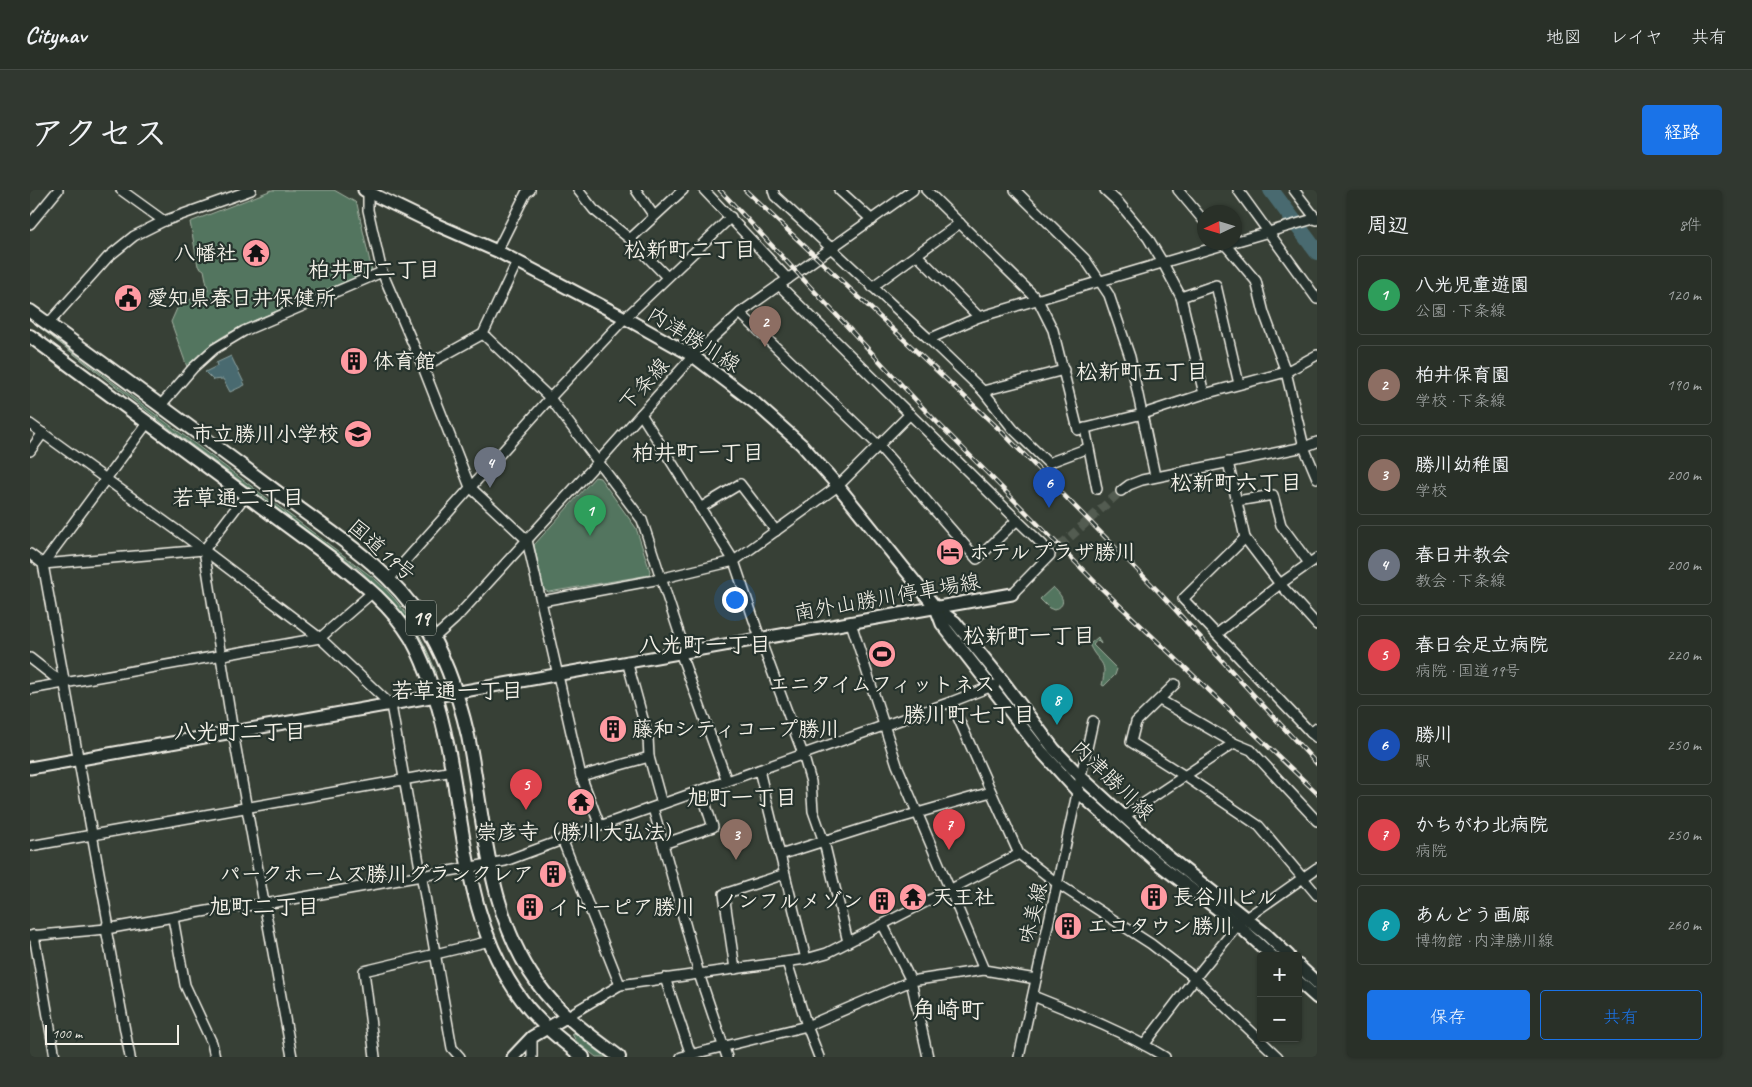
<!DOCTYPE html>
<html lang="ja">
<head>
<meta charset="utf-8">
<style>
  :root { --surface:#293028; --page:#313830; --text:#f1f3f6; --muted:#a5a9a8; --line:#454b45; --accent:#1a73e8 }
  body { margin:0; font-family:Caveat,"Klee One",sans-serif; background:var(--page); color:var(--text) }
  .controls { position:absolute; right:15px; bottom:15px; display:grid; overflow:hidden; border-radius:5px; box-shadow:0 1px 4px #0004 }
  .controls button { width:45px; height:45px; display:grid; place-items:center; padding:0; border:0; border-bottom:1px solid var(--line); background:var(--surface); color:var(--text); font:25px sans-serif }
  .compass { position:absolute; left:1167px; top:15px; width:45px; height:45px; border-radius:50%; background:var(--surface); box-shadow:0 1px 4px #0004; rotate:266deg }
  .scale { position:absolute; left:15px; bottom:12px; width:134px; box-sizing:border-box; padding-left:5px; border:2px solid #f4f1e8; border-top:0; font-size:14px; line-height:18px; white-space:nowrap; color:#f4f1e8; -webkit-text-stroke:4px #26332d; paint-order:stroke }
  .you { position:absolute; left:704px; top:409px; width:18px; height:18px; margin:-12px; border:4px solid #fff; border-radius:50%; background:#1a73e8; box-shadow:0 0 0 8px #1a73e833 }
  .badge { display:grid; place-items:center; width:32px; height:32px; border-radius:50%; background:var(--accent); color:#fff; font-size:16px; font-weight:700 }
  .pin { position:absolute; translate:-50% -41px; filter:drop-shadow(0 1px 2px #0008) }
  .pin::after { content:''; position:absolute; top:26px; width:18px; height:15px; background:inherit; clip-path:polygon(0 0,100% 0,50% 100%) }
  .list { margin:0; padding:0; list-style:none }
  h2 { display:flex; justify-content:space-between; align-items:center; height:65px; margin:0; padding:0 20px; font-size:21px }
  h2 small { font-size:16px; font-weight:400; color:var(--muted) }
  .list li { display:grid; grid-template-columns:32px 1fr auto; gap:15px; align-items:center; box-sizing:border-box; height:80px; margin:0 10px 10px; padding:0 10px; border:1px solid var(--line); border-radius:5px }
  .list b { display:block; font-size:19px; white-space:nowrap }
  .list p { margin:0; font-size:16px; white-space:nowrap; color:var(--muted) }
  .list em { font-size:16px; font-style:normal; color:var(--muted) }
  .actions { display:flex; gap:10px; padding:15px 20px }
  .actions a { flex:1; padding:11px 0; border:1px solid var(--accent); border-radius:5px; text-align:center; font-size:18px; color:var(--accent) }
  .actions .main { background:var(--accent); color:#fff }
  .map { position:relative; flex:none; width:1287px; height:867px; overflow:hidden; border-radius:5px }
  header { display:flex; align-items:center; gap:30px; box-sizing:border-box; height:70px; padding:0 25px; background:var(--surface); border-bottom:1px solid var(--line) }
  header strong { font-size:24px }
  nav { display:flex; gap:28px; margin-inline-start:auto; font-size:18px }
  .intro { display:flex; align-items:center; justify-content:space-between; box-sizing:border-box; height:120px; padding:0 30px }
  h1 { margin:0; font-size:35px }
  .button { padding:12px 22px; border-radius:5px; background:var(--accent); color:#fff; font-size:18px; font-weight:700 }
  main { display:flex; gap:30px; padding:0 30px }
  aside { flex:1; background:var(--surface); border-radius:5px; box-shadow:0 1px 4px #0004 }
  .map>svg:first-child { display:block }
</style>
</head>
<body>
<header>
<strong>Citynav</strong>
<nav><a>地図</a><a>レイヤ</a><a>共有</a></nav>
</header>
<div class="intro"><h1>アクセス</h1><a class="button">経路</a></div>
<main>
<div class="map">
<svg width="1287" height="867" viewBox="0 0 1287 867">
  <rect width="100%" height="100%" fill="#374036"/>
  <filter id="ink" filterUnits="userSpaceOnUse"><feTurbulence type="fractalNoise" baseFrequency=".02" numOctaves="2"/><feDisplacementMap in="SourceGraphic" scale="10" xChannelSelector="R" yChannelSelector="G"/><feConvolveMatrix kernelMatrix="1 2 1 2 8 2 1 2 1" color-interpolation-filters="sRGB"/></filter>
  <g filter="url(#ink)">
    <g fill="#53745e" stroke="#a4b2a3">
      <path d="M242 0H304L325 12 327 14 342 81C314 93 285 105 257 117 219 133 185 144 157 177L141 132 148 116 178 100 174 80 168 76 160 32Z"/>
      <path d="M0 130 345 389C373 413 393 447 406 482H405C387 439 363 412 330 380L139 238Z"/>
      <path d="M565 287 570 288 606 338 620 381 619 385 519 402 514 400 504 355Z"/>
      <path d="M1023 397C1030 404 1040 414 1024 420L1019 418 1010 409Z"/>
      <path d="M1068 447 1071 454 1067 450 1063 455 1087 479 1085 485 1074 496 1072 495C1078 469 1069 475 1060 456V454Z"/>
      <path d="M544 843 549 845 578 867H566L546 851 542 844Z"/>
    </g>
    <path fill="#496b70" stroke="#8da1a0" d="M201 166 215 195 200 202 193 189 183 190 175 182 187 176 186 173Z"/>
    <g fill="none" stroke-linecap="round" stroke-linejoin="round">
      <path stroke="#496b70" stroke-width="16" d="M1241 0 1287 62"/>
      <path stroke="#535b51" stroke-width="9" stroke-dasharray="9 4.5" stroke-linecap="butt" d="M1020 365 1091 301"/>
      <defs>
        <g id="minor">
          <path d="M91 0 134 31"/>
          <path d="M548 0 564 20 600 49 637 87"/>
          <path d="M606 0 624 26"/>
          <path d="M674 0 758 89"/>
          <path d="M743 0 745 6 899 149 949 127 1203 52"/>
          <path d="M809 0 842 30"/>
          <path d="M896 0 1008 110 1023 140 1048 240 1113 224 1174 204 1151 107 1133 73 1118 48 1089 13 1075 0"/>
          <path d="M985 0 1055 69 1079 105 1100 167 1125 286"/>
          <path d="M1148 0 1174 31"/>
          <path d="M1208 0 1287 109"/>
          <path d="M1264 0 1287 30"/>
          <path d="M338 2V20L352 82 393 177 440 297 497 350 551 586 570 636"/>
          <path d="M0 34 28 0"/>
          <path d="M600 49 653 0"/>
          <path d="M1193 52 1226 91 1234 123 1256 182 1274 257 1287 288"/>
          <path d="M1204 52 1287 28"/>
          <path d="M467 61 496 3 500 0"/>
          <path d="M887 65 949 127"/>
          <path d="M842 97 930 33"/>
          <path d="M1151 107 1186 95 1209 194"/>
          <path d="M710 123 849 256 947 369 987 330 749 95"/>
          <path d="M18 134 78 67 104 46 134 31 221 0"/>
          <path d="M453 144 520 208 612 330 655 461"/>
          <path d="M899 149 953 201 983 239 1018 273 1058 258"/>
          <path d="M393 177 453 144 487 72"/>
          <path d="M953 201 1034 180"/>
          <path d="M1174 204 1256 182 1287 165"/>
          <path d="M131 215 163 178 184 159 214 141 352 82"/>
          <path d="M611 224 704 371 733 457 773 564 781 592 783 621 794 652 818 752"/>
          <path d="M0 234 174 360 203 542 262 867"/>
          <path d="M1055 238 1067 299"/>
          <path d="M0 261 13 243"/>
          <path d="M1198 272 1215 348 1250 394 1287 435"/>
          <path d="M1091 301 1099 295 1112 290 1274 257 1287 252"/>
          <path d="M1207 311 1243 305 1251 335 1279 373"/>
          <path d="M670 318 710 294 746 341"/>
          <path d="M987 330 1013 355"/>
          <path d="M1215 348 1153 409 1281 543"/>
          <path d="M174 360 216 305"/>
          <path d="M0 364 13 374 78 732 76 739 100 867"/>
          <path d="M13 374 174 360 290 448 361 515 422 858 430 867"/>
          <path d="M13 374 118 232"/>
          <path d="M360 388 520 208 595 128 701 27"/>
          <path d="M982 404 1020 365"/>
          <path d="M512 411 625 390 704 371 808 296 880 224"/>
          <path d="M821 433 867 575 954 780 1006 789"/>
          <path d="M1187 444 1250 394 1287 368"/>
          <path d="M403 449 425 429 568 272 663 166 710 123 883 0"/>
          <path d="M650 462 697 591"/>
          <path d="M0 468 23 486 34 492"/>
          <path d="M597 471 618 547 619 567 632 614"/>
          <path d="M1145 494 1106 532 1101 552 1155 586 1229 636 1287 705"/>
          <path d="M0 499 290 448 343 402"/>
          <path d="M1130 510 1204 553 1221 560 1287 631"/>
          <path d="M921 512 989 664 1028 694 1121 754 1165 788 1248 867"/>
          <path d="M1287 538 1281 543 1287 548"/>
          <path d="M729 580 776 769"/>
          <path d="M551 586 619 567"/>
          <path d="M623 618 669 784 697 867"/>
          <path d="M1093 627 1204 553"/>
          <path d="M532 649 590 795"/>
          <path d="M633 654 683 637 671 600"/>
          <path d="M0 656 423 581"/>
          <path d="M750 665 835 638 961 602"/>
          <path d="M143 728 155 795 182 853 185 867"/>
          <path d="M1216 728 1287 678"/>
          <path d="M853 735 881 791 898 867"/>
          <path d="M4 745 25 867"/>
          <path d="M0 746 76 739 194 718 235 714 475 671 570 636 921 512 965 495"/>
          <path d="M757 772 777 836 789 867"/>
          <path d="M705 779 694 704 755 684"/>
          <path d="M635 788 661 865"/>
          <path d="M1003 806C1048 824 1094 842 1135 867"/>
          <path d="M536 827 590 795 776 769 797 763 989 664"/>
          <path d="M1114 855 1165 788 1208 735"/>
          <path d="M345 867 334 781 460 751"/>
          <path d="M502 867V847"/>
          <path d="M651 867 777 836 881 791 954 780"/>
          <path d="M989 867 1063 531"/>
        </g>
        <g id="major">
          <path d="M334 0 398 31 467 61 595 128 663 166 725 213 772 255 808 296 906 418 925 432 972 490 1024 559 1051 587 1136 665 1237 745 1259 766"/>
          <path d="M906 418 912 434 1011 561 1048 602 1130 675 1208 735 1242 766"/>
          <path d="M0 578 982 404"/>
          <path d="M1268 775 1287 793"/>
          <path d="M1268 791 1287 808"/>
          <path d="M483 867 502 847 536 827"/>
        </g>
        <g id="highway">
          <path d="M0 121C84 181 168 243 251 305 300 342 358 376 392 430 414 463 429 507 438 546 455 629 456 723 508 794 530 825 560 845 589 867"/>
          <path d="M0 146 301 368C331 392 360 414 381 448 390 464 397 482 403 500 437 601 425 721 492 810 509 833 531 850 553 867"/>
        </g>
      </defs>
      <use href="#minor" stroke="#f4f1e8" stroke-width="12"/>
      <use href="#major" stroke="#f4f1e8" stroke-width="15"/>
      <use href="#highway" stroke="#f4f1e8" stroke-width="16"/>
      <use href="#minor" stroke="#26332d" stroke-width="9"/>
      <use href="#major" stroke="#26332d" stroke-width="11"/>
      <use href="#highway" stroke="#26332d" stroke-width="12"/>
      <defs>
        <g id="rail">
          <path d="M690 0 896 221 1067 394 1287 603"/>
          <path d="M715 0 970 240 1128 401 1287 574"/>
        </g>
      </defs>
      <use href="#rail" stroke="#f4f1e8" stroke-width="4.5"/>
      <use href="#rail" stroke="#26332d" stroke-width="2.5" stroke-dasharray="8" stroke-linecap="butt"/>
    </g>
  </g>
  <defs>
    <symbol id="temple-disc" viewBox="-11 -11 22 22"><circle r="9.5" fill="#ff9aa2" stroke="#26332d"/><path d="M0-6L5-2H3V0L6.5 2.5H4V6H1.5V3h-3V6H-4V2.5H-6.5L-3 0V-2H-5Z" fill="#111"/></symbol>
    <symbol id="civic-disc" viewBox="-11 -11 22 22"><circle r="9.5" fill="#ff9aa2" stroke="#26332d"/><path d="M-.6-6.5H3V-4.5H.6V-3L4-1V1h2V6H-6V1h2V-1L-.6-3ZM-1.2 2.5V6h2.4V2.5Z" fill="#111"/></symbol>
    <symbol id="building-disc" viewBox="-11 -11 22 22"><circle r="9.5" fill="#ff9aa2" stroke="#26332d"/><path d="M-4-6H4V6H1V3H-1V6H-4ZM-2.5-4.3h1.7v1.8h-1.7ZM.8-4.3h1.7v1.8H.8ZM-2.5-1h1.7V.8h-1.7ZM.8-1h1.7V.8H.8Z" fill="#111"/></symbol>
    <symbol id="school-disc" viewBox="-11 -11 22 22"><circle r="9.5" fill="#ff9aa2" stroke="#26332d"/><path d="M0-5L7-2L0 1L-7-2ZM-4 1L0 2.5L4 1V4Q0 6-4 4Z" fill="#111"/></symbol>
    <symbol id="hotel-disc" viewBox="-11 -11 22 22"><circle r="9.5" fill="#ff9aa2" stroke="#26332d"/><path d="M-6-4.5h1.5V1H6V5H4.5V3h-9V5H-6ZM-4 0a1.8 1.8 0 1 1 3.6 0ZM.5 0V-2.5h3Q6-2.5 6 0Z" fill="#111"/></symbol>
    <symbol id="stadium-disc" viewBox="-11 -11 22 22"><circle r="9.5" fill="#ff9aa2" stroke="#26332d"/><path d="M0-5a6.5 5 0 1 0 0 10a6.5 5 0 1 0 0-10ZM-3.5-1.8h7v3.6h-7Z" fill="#111"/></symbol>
  </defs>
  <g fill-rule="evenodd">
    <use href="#temple-disc" x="210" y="47" width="32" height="32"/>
    <use href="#civic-disc" x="82" y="92" width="32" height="32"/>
    <use href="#building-disc" x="308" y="155" width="32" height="32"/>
    <use href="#school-disc" x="312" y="228" width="32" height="32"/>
    <use href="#hotel-disc" x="904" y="346" width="32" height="32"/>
    <use href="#stadium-disc" x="836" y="448" width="32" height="32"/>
    <use href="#building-disc" x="567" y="523" width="32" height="32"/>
    <use href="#temple-disc" x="535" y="596" width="32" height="32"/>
    <use href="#building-disc" x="507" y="668" width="32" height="32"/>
    <use href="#temple-disc" x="867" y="691" width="32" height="32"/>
    <use href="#building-disc" x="1108" y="691" width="32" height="32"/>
    <use href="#building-disc" x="836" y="695" width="32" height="32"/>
    <use href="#building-disc" x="484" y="701" width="32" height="32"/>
    <use href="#building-disc" x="1022" y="720" width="32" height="32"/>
  </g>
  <g text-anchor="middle" stroke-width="4.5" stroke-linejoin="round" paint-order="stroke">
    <rect fill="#26332d" stroke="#b6b8b0" stroke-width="1" x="376" y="410.5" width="30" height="35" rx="4"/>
    <g font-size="20" font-weight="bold" fill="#f4f1e8">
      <text x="391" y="435">19</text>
    </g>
    <g font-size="21" font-weight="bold" fill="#f4f1e8" stroke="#26332d" text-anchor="start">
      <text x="207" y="70" text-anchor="end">八幡社</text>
      <text x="117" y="115">愛知県春日井保健所</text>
      <text x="343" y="178">体育館</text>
      <text x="309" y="251" text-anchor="end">市立勝川小学校</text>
      <text x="939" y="369">ホテルプラザ勝川</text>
      <text x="852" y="501" text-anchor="middle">エニタイムフィットネス</text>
      <text x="602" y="546">藤和シティコープ勝川</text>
      <text x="551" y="649" text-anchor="middle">崇彦寺（勝川大弘法）</text>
      <text x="504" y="691" text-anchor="end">パークホームズ勝川グランクレア</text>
      <text x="902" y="714">天王社</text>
      <text x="1143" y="714">長谷川ビル</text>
      <text x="833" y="718" text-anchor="end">ノンフルメゾン</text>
      <text x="519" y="724">イトーピア勝川</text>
      <text x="1057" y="743">エコタウン勝川</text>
    </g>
    <g font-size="21" fill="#f4f1e8" stroke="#26332d">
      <text transform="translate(664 149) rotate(32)" y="7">内津勝川線</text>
      <text transform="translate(614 194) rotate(-48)" y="7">下条線</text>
      <text transform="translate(352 360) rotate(41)" y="7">国道19号</text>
      <text transform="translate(857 407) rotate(-10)" y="7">南外山勝川停車場線</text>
      <text transform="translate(1083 590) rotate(44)" y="7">内津勝川線</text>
      <text transform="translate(1003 723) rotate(-77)" y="7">味美線</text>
    </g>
    <g font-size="22" font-weight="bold" fill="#f4f1e8" stroke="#26332d">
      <text x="660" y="67">松新町二丁目</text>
      <text x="344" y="87">柏井町二丁目</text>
      <text x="1112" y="189">松新町五丁目</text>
      <text x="668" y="270">柏井町一丁目</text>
      <text x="1206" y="300">松新町六丁目</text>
      <text x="208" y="315">若草通二丁目</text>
      <text x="999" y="453">松新町一丁目</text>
      <text x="675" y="462">八光町一丁目</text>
      <text x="427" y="508">若草通一丁目</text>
      <text x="939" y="532">勝川町七丁目</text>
      <text x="210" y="549">八光町二丁目</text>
      <text x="712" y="615">旭町一丁目</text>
      <text x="234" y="724">旭町二丁目</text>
    </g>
    <g font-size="24" font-weight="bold" fill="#f4f1e8" stroke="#26332d">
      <text x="918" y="828">角崎町</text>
    </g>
  </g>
</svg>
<div class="controls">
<button>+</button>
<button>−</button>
</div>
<svg class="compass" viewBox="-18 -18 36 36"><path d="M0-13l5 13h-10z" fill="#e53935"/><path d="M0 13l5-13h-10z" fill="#a5a9a8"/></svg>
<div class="scale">100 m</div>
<div class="you"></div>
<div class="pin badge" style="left:560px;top:346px;background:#2e9e5b">1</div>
<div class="pin badge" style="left:735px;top:157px;background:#8d6e63">2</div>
<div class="pin badge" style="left:706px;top:670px;background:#8d6e63">3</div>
<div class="pin badge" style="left:460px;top:298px;background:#6b7280">4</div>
<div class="pin badge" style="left:496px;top:620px;background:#e0444e">5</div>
<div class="pin badge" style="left:1019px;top:318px;background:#1a4fb4">6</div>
<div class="pin badge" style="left:919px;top:660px;background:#e0444e">7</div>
<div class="pin badge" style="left:1027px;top:535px;background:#0f9aa8">8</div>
</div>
<aside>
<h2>周辺<small>8件</small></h2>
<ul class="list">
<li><span class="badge" style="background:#2e9e5b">1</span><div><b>八光児童遊園</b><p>公園 · 下条線</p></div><em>120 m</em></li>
<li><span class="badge" style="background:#8d6e63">2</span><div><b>柏井保育園</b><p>学校 · 下条線</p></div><em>190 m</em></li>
<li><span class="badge" style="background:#8d6e63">3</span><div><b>勝川幼稚園</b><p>学校</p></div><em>200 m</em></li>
<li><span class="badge" style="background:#6b7280">4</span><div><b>春日井教会</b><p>教会 · 下条線</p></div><em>200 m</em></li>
<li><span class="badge" style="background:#e0444e">5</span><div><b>春日会足立病院</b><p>病院 · 国道19号</p></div><em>220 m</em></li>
<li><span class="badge" style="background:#1a4fb4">6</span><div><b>勝川</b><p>駅</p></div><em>250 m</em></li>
<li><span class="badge" style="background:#e0444e">7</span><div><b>かちがわ北病院</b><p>病院</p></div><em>250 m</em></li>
<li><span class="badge" style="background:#0f9aa8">8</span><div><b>あんどう画廊</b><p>博物館 · 内津勝川線</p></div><em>260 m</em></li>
</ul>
<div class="actions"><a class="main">保存</a><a>共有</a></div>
</aside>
</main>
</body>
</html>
